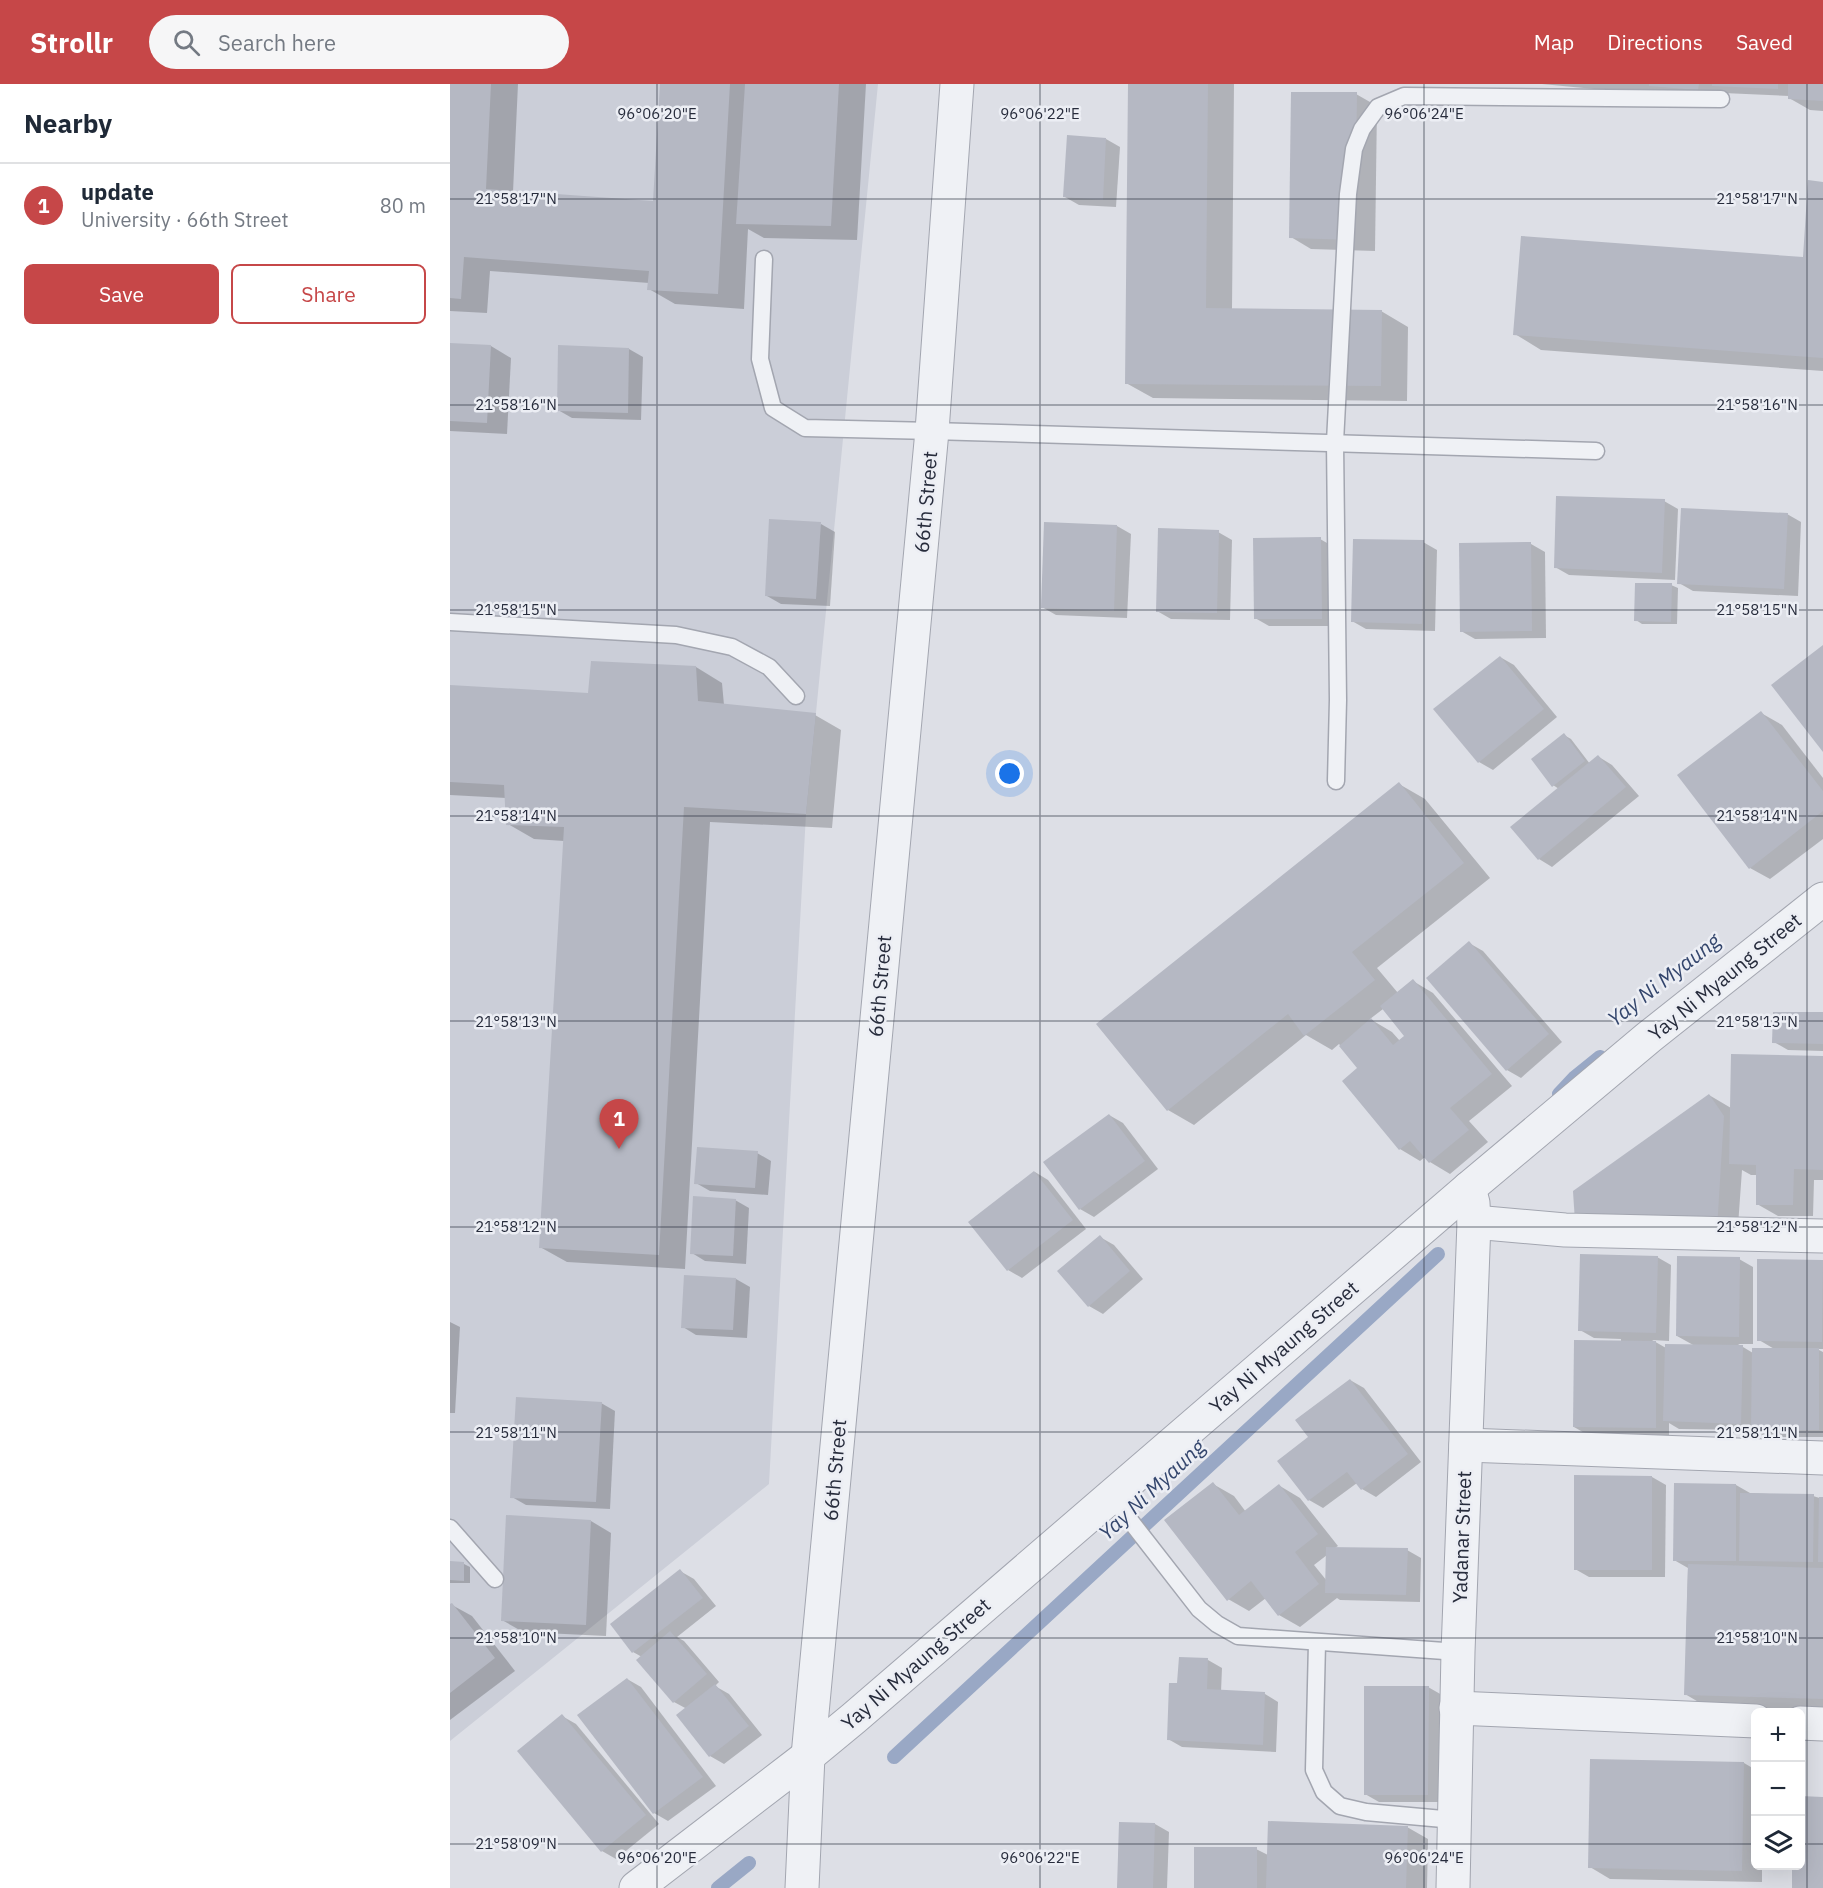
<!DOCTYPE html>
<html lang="en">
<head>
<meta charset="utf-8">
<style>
  :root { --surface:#fff; --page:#f6f6f7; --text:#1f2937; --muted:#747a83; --line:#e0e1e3; --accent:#c64748 }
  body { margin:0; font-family:"IBM Plex Sans",sans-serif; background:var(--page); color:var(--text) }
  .controls { position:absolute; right:18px; bottom:18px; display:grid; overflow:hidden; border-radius:9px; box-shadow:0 6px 24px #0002 }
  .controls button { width:54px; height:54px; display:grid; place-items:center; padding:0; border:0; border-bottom:2px solid var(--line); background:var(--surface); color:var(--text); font:30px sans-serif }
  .you { position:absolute; left:560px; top:690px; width:21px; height:21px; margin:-15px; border:4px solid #fff; border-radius:50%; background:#1a73e8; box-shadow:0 0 0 9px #1a73e833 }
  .badge { display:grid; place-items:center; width:39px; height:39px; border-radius:50%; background:var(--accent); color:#fff; font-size:20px; font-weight:700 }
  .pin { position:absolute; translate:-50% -50px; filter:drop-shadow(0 2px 3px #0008) }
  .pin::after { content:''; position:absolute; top:32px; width:21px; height:18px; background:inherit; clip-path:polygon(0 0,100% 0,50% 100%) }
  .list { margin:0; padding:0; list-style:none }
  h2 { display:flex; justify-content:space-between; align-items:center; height:78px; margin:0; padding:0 24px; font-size:26px }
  h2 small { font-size:20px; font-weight:400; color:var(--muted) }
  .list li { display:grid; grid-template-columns:39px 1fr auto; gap:18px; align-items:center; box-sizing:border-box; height:84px; padding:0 24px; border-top:2px solid var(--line) }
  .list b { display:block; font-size:22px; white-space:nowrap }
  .list p { margin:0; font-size:20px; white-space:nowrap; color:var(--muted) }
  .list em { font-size:20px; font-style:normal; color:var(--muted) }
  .actions { display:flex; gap:12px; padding:18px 24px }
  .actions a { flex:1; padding:14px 0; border:2px solid var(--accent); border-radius:9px; text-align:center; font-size:21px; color:var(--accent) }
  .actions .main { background:var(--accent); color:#fff }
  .icon { flex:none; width:33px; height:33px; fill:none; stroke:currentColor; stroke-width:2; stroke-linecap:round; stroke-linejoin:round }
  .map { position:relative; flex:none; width:1373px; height:1804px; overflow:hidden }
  header { display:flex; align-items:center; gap:36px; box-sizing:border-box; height:84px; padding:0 30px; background:var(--accent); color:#fff }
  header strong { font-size:28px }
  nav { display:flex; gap:33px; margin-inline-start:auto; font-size:21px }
  .search { width:420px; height:54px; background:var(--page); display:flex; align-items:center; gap:15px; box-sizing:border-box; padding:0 21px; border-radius:33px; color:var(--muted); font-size:22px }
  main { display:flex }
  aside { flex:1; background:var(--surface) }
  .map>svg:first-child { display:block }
</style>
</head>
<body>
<header>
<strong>Strollr</strong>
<div class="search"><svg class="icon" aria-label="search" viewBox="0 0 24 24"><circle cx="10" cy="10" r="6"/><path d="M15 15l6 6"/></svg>Search here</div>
<nav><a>Map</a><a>Directions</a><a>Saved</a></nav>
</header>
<main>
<aside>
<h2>Nearby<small></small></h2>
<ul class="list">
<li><span class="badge">1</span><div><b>update</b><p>University · 66th Street</p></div><em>80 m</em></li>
</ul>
<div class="actions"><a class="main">Save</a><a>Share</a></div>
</aside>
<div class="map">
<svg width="1373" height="1804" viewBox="0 0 1373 1804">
  <rect width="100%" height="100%" fill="#dddfe6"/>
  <path fill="#cbced8" d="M0 0H428L356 730 319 1400 0 1657Z"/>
  <g fill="#0003" fill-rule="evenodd">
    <path d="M0 0H68L63 108 204 119 211 0H416L407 156 314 154 298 145 294 225 225 220 199 205V199L40 187 37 229 0 227Z"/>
    <path d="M679 0H784L782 226 931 227 958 243 957 317 703 314 676 299Z"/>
    <path d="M1092 0H1373V27L1360 26 1339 14V12L1273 9 1269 17Z"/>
    <path d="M906 10 927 22 925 167 861 165 841 153Z"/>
    <path d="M656 55 670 63 666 123 629 121 615 113Z"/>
    <path d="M1373 99V287L1091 266 1065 250 1354 174Z"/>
    <path d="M0 260 41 262 61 274 57 350 0 347Z"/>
    <path d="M179 265 193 273 191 336 122 334 108 326Z"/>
    <path d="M1214 417 1228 425 1225 496 1119 491 1105 483Z"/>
    <path d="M1337 430 1351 438 1348 512 1243 507 1229 499Z"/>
    <path d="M371 440 385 448 380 522 331 520 317 512Z"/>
    <path d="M667 442 681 450 677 534 606 531 592 523Z"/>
    <path d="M768 448 782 456 780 536 721 535 707 527Z"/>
    <path d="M870 455 884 463 886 542H819L805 534Z"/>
    <path d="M973 458 987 466 985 547 916 545 902 537Z"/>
    <path d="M1081 460 1095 468 1096 554 1025 555 1011 547Z"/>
    <path d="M1221 501 1228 504 1227 540H1192L1186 536Z"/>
    <path d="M1050 573 1064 581 1107 633 1043 686 1029 678Z"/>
    <path d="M246 583 272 599 274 621 365 631 391 646 382 744 260 738 235 1185 117 1178 90 1163 114 757 84 755 58 740 56 714 0 711V602L140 611Z"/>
    <path d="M1311 629 1332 641 1373 694V755L1320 795 1300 784Z"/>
    <path d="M1114 651 1121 655 1140 680 1149 673 1162 681 1189 712 1102 783 1089 775 1109 705 1103 701Z"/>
    <path d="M949 700 975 715 1040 794 927 884 948 909 963 897 983 909 1062 1002 1019 1037 1038 1058 1000 1090 980 1078 975 1073 970 1077 950 1065 910 984 889 960 882 966 856 951 744 1041 718 1026 648 940ZM933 925 957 952 950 957 942 948 920 935Z"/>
    <path d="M1019 859 1033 867 1112 958 1071 994 1057 986Z"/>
    <path d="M1373 930V967L1338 966 1324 958Z"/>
    <path d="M1373 973V1096H1364L1363 1132H1328L1307 1120 1308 1091H1301L1292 1086 1287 1156 1147 1149 1259 1011 1281 1024Z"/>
    <path d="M659 1031 673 1039 708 1085 644 1133 630 1125Z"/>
    <path d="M307 1069 321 1077 318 1111 260 1107 246 1099Z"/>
    <path d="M585 1088 598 1096 636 1145 572 1194 558 1186Z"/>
    <path d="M285 1116 299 1124 296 1180 255 1177 242 1169Z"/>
    <path d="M650 1153 664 1161 693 1195 653 1230 639 1222Z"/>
    <path d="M1207 1173 1221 1181 1219 1257 1202 1256 1216 1264 1245 1262 1227 1252 1289 1175 1303 1183V1260H1288L1303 1269 1326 1266 1309 1256 1373 1178V1265H1367L1373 1268V1353H1316L1304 1346 1229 1345 1219 1339V1351H1138L1124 1343 1171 1258V1255L1144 1254 1130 1246Z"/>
    <path d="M286 1195 300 1203 297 1254 246 1251 233 1243Z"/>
    <path d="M0 1238 10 1243 5 1329H0Z"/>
    <path d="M900 1296 914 1304 971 1378 926 1413 912 1405 907 1399 873 1424 859 1416 829 1377 861 1353Z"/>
    <path d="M151 1319 165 1327 160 1425 76 1421 62 1413Z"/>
    <path d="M1202 1393 1216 1401 1215 1493H1139L1125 1485Z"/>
    <path d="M763 1400 784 1412 796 1428 830 1402 850 1414 888 1462 885 1464 957 1466 971 1474 970 1518 890 1516 887 1514 850 1543 829 1531 816 1514 799 1527 778 1515ZM877 1471V1497L864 1481Z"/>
    <path d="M1225 1400 1286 1401 1300 1409 1363 1412 1373 1415V1629L1262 1626 1235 1610 1238 1484 1224 1476Z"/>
    <path d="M141 1437 161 1449 156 1552 73 1548 52 1536Z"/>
    <path d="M0 1479 14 1480 20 1483V1499H0Z"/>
    <path d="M230 1487 244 1495 266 1522 227 1553 234 1557 269 1598 265 1602 279 1610 312 1651 274 1680 260 1672 228 1632 237 1625 224 1618 192 1573 183 1568Z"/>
    <path d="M2 1521 22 1532 65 1587 0 1636V1522Z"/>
    <path d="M758 1576 772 1584 771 1608 815 1610 828 1618 826 1668 732 1663 718 1655 729 1601Z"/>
    <path d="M177 1595 191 1603 266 1702 218 1737 204 1729 130 1631Z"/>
    <path d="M978 1603 992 1611 991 1718H929L915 1710Z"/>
    <path d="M112 1632 126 1640 209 1740 166 1775 152 1767Z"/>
    <path d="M1294 1679 1306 1686V1782H1312V1798L1160 1795 1140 1783Z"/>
    <path d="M705 1740 719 1748 717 1804H668Z"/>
    <path d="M957 1743 978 1755 977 1804H745L806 1765 818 1771Z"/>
  </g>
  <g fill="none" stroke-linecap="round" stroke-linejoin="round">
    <g stroke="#99a8c5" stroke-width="14">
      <path d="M1109 1010 1124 994 1150 973"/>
      <path d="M444 1673 988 1170"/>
      <path d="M268 1804 299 1779"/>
    </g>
  </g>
  <g fill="#b5b8c3">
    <path d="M0 0H41L36 105 203 117 210 0H280L268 210 197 206 199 187 14 173 11 215 0 214Z"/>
    <path d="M295 0H389L381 142 286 140Z"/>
    <path d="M678 0H758L756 224 932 226 931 302 675 300Z"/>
    <path d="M1199 0H1249L1248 6 1199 2Z"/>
    <path d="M1262 0H1328V5L1262 2Z"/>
    <path d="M1338 0H1373V17L1338 15Z"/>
    <path d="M841 8H907L905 156 839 154Z"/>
    <path d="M617 51 656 54 653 116 613 113Z"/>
    <path d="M1358 96 1373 98V274L1063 251 1071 152 1353 173Z"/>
    <path d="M0 259 41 261 37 339 0 337Z"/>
    <path d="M108 261 179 264 178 329 107 327Z"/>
    <path d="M1106 412 1215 415 1212 489 1104 484Z"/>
    <path d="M1231 424 1338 429 1334 505 1227 500Z"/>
    <path d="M319 435 371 438 366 515 315 512Z"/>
    <path d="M594 438 667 441 664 527 591 524Z"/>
    <path d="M708 444 769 446 767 529 706 528Z"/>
    <path d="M871 453 872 535H804L803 454Z"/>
    <path d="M903 455 974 456 972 540 901 538Z"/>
    <path d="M1081 458 1082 547 1010 548 1009 459Z"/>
    <path d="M1185 499H1222L1221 538 1184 537Z"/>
    <path d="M1373 561V668L1321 601Z"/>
    <path d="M1050 572 1094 625 1028 679 983 625Z"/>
    <path d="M141 577 246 582 248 617 366 629 356 730 234 723 209 1171 89 1164 114 743 56 741 54 701 0 698V601L138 609Z"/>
    <path d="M1311 627 1373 707V727L1299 785 1227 691Z"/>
    <path d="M1114 649 1135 677 1102 703 1081 675Z"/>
    <path d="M1148 671 1176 703 1088 776 1060 743Z"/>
    <path d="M949 698 1014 779 902 868 925 896 854 952 838 930 717 1027 646 940Z"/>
    <path d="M1019 857 1099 950 1056 987 976 894Z"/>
    <path d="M963 895 1042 990 1000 1024 1019 1046 979 1079 960 1057 949 1066 892 997 907 984 889 962 921 934 943 961 954 952 930 922Z"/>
    <path d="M1323 928H1373V960L1322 959Z"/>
    <path d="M1281 970 1373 972V1086L1344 1085 1343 1121H1306V1081L1279 1080Z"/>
    <path d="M1259 1010 1274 1032 1267 1145 1125 1138 1123 1107Z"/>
    <path d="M659 1030 695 1077 629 1126 593 1078Z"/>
    <path d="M247 1063 308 1067 305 1104 244 1100Z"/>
    <path d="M584 1087 623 1136 557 1187 518 1138Z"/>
    <path d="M243 1112 286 1115 283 1172 240 1170Z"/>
    <path d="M650 1151 680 1187 638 1223 607 1187Z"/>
    <path d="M1130 1170 1208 1172 1206 1249 1128 1247Z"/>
    <path d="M1227 1172 1290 1173 1289 1253 1226 1252Z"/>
    <path d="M1307 1175 1373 1176 1372 1258 1307 1257Z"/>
    <path d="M234 1191 286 1194 283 1246 231 1244Z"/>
    <path d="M1124 1256 1206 1257V1344L1123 1343Z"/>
    <path d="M1215 1260 1293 1261 1291 1340 1213 1337Z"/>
    <path d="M1302 1264H1369V1346H1301Z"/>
    <path d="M900 1295 958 1370 911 1406 897 1388 858 1417 827 1377 858 1353 845 1336Z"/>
    <path d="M66 1313 152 1318 146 1418 60 1414Z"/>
    <path d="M1124 1391 1202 1392V1486H1124Z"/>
    <path d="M763 1398 789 1431 829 1400 868 1450 845 1468 869 1500 828 1532 801 1497 777 1517 714 1436Z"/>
    <path d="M1224 1399 1286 1400V1477H1223Z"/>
    <path d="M1290 1409 1364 1410 1363 1478 1289 1477Z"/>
    <path d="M1369 1413H1373V1478H1368Z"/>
    <path d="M56 1431 141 1436 136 1541 51 1537Z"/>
    <path d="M876 1463 958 1464 956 1511 875 1509Z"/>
    <path d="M0 1477 14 1478V1497L0 1496Z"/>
    <path d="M1238 1480 1373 1484V1615L1234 1611Z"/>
    <path d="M230 1485 253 1514 182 1569 160 1540Z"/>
    <path d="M2 1519 45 1574 0 1609V1520Z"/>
    <path d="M220 1547 257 1590 223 1619 186 1576Z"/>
    <path d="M729 1573 758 1574 757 1605 815 1608 813 1661 717 1656 719 1599H727Z"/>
    <path d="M177 1594 253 1693 203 1730 127 1631Z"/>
    <path d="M265 1600 299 1642 259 1673 226 1631Z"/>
    <path d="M914 1602H979L978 1711H914Z"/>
    <path d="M112 1630 196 1731 151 1768 67 1667Z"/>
    <path d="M1140 1675 1294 1678 1292 1787 1138 1784Z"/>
    <path d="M1350 1712 1373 1713V1804H1342V1782H1350Z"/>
    <path d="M818 1737 958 1742 956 1804H816Z"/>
    <path d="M669 1738 705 1739 703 1804H667Z"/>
    <rect x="744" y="1763" width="63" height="41"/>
  </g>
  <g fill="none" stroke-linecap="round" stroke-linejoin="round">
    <defs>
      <g id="service">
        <path d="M314 175 310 275 323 324 355 344 482 347 1146 367"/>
        <path d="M0 538 226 551 282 563 319 583 346 612"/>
        <path d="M886 697 888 616 885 358 898 110 904 65 912 45 928 23 954 12 1271 15"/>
        <path d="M661 1412 749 1525 767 1540 788 1552 1008 1568"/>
        <path d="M0 1444 45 1495"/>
        <path d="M867 1559 864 1686 874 1708 890 1722 916 1728 1004 1736"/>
      </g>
      <g id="minor">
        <path d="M1024 1138 1115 1146 1373 1152"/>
        <path d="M1016 1361 1373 1374"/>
        <path d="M1006 1624 1306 1637"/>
        <path d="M1350 1639 1373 1640"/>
        <path d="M186 1804 358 1672 404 1634 1019 1104 1199 953 1373 815"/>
        <path d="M1003 1804 1008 1568 1024 1138 1023 1119 1019 1104"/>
      </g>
      <path id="tertiary" d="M352 1804 358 1672 482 347 507 0"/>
    </defs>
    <use href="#service" stroke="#a3a6b0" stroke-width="19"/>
    <use href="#minor" stroke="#a3a6b0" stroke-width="35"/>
    <use href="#tertiary" stroke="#a3a6b0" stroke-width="35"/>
    <use href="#service" stroke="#eff1f5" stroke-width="16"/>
    <use href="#minor" stroke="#eff1f5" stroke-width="33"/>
    <use href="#tertiary" stroke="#eff1f5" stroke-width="33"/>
  </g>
  <path fill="none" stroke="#272c3c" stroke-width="1.5" stroke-opacity="0.45" d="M207 0V1804M590 0V1804M974 0V1804M1357 0V1804M0 115H1373M0 321H1373M0 526H1373M0 732H1373M0 937H1373M0 1143H1373M0 1348H1373M0 1554H1373M0 1760H1306M1350 1760H1373"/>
  <g text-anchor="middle" stroke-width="5" stroke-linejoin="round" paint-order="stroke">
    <g font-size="20" fill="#272c3c" stroke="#eceef4">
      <text transform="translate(476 418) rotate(-85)" y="7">66th Street</text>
      <text transform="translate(1275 893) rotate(-39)" y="7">Yay Ni Myaung Street</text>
      <text transform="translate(430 902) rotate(-85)" y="7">66th Street</text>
      <text transform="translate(834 1263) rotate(-41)" y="7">Yay Ni Myaung Street</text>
      <text transform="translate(385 1386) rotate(-85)" y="7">66th Street</text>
      <text transform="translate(1012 1453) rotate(-88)" y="7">Yadanar Street</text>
      <text transform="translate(466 1580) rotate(-41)" y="7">Yay Ni Myaung Street</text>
    </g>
    <g font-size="21" font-style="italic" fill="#34466d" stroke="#eceef4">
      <text transform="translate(1214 896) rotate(-38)" y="7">Yay Ni Myaung</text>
      <text transform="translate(702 1406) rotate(-43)" y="7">Yay Ni Myaung</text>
    </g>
  </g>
  <g font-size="15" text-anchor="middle" fill="#272c3c" stroke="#eceef4" stroke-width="5" stroke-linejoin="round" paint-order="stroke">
    <text x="207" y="35">96°06'20"E</text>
    <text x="590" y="35">96°06'22"E</text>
    <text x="974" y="35">96°06'24"E</text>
    <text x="66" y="120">21°58'17"N</text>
    <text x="1307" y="120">21°58'17"N</text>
    <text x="66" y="326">21°58'16"N</text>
    <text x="1307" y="326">21°58'16"N</text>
    <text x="66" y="531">21°58'15"N</text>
    <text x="1307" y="531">21°58'15"N</text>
    <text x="66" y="737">21°58'14"N</text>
    <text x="1307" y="737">21°58'14"N</text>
    <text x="66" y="943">21°58'13"N</text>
    <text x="1307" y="943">21°58'13"N</text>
    <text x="66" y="1148">21°58'12"N</text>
    <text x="1307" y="1148">21°58'12"N</text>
    <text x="66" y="1354">21°58'11"N</text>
    <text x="1307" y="1354">21°58'11"N</text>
    <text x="66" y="1559">21°58'10"N</text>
    <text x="1307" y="1559">21°58'10"N</text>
    <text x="66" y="1765">21°58'09"N</text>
    <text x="207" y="1779">96°06'20"E</text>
    <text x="590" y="1779">96°06'22"E</text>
    <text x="974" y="1779">96°06'24"E</text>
  </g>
</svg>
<div class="controls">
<button>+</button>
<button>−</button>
<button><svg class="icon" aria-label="layers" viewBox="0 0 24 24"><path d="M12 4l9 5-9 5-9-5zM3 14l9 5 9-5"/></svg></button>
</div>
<div class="you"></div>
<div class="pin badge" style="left:169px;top:1065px">1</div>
</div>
</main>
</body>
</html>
